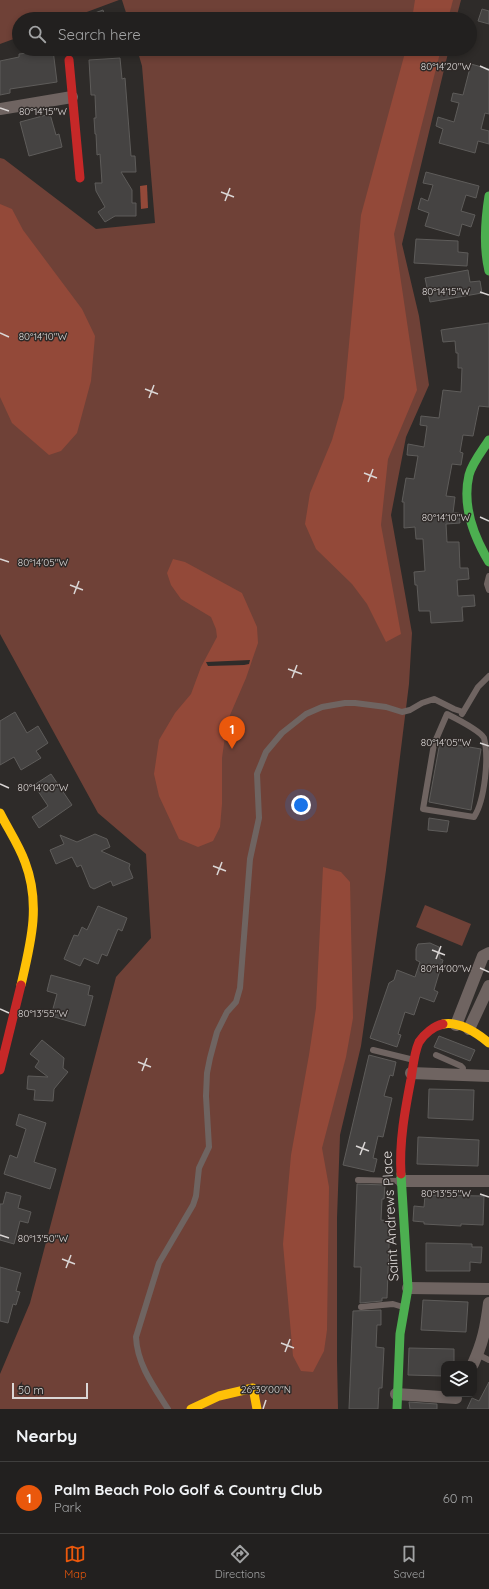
<!DOCTYPE html>
<html lang="en">
<head>
<meta charset="utf-8">
<style>
  :root { --surface:#22201f; --page:#2a2828; --text:#f1f3f6; --muted:#a2a3a4; --line:#3f3e3d; --accent:#ea580c }
  body { margin:0; font-family:Quicksand,sans-serif; background:var(--page); color:var(--text) }
  .controls { position:absolute; right:12px; bottom:12px; display:grid; overflow:hidden; border-radius:8px; box-shadow:0 2px 6px #0003 }
  .controls button { width:36px; height:36px; display:grid; place-items:center; padding:0; border:0; border-bottom:1px solid var(--line); background:var(--surface); color:var(--text); font:20px sans-serif }
  .scale { position:absolute; left:12px; bottom:10px; width:76px; box-sizing:border-box; padding-left:4px; border:2px solid #dbd7d6; border-top:0; font-size:11px; line-height:14px; white-space:nowrap; color:#dbd7d6; -webkit-text-stroke:3px #2f2a28; paint-order:stroke }
  .you { position:absolute; left:301px; top:805px; width:14px; height:14px; margin:-10px; border:3px solid #fff; border-radius:50%; background:#1a73e8; box-shadow:0 0 0 6px #1a73e833 }
  .badge { display:grid; place-items:center; width:26px; height:26px; border-radius:50%; background:var(--accent); color:#fff; font-size:13px; font-weight:700 }
  .pin { position:absolute; translate:-50% -33px; filter:drop-shadow(0 1px 2px #0008) }
  .pin::after { content:''; position:absolute; top:21px; width:14px; height:12px; background:inherit; clip-path:polygon(0 0,100% 0,50% 100%) }
  .list { margin:0; padding:0; list-style:none }
  h2 { display:flex; justify-content:space-between; align-items:center; height:52px; margin:0; padding:0 16px; font-size:17px }
  h2 small { font-size:13px; font-weight:400; color:var(--muted) }
  .list li { display:grid; grid-template-columns:26px 1fr auto; gap:12px; align-items:center; box-sizing:border-box; height:72px; padding:0 16px; border-top:1px solid var(--line) }
  .list b { display:block; font-size:15px; white-space:nowrap }
  .list p { margin:0; font-size:13px; white-space:nowrap; color:var(--muted) }
  .list em { font-size:13px; font-style:normal; color:var(--muted) }
  .icon { flex:none; width:22px; height:22px; fill:none; stroke:currentColor; stroke-width:2; stroke-linecap:round; stroke-linejoin:round }
  .map { position:relative; flex:none; width:489px; height:1409px; overflow:hidden }
  .search { position:absolute; background:var(--surface); box-shadow:0 2px 6px #0003; left:12px; right:12px; top:12px; height:44px; display:flex; align-items:center; gap:10px; box-sizing:border-box; padding:0 14px; border-radius:22px; color:var(--muted); font-size:15px }
  .sheet { height:124px; background:var(--surface) }
  nav { display:flex; justify-content:space-around; align-items:center; box-sizing:border-box; height:56px; border-top:1px solid var(--line); background:var(--surface); font-size:11px; color:var(--muted) }
  nav a { display:grid; justify-items:center; gap:2px }
  nav .on { color:var(--accent) }
  .map>svg:first-child { display:block }
</style>
</head>
<body>
<div class="map">
<svg width="489" height="1409" viewBox="0 0 489 1409">
  <rect width="100%" height="100%" fill="#2e2b29"/>
  <g fill="#6f4137">
    <path d="M0 0H119L68 19H19V37L0 44Z"/>
    <path d="M122 0H461L456 19H128Z"/>
    <path d="M137 49H449L402 244 419 316 429 385 406 437 391 515 412 633 409 684 386 870 361 1046 340 1135 337 1218V1360L338 1409H0V1374L30 1303 116 977 151 938 146 854 98 813 0 634V158L4 159 96 229 155 223 142 66Z"/>
    <path d="M425 905 471 924 462 946 416 927Z"/>
  </g>
  <g fill="#934939">
    <path d="M415 0H453L448 19H412Z"/>
    <path d="M406 49H441L394 234 417 390 388 459 381 525 401 634 386 642 367 604 352 584 316 549 305 524 310 493 332 440 344 398 361 215Z"/>
    <path d="M147 185 148 208 141 209 140 186Z"/>
    <path d="M0 204 12 209 23 230 82 309 95 336 91 381 77 433 61 451 49 455 12 423 0 397Z"/>
    <path d="M173 559 185 562 242 593 257 627 258 643 246 678 227 722 222 758V804L220 827 213 841 198 847 179 839 159 796 154 774 159 740 175 713 191 694 201 667 217 637 216 629 211 617 181 599 171 585 167 573Z"/>
    <path d="M323 867 341 872 350 882 353 1018 346 1057 322 1148 329 1187 327 1330 324 1351 313 1372 301 1371 293 1356 283 1244 291 1155 309 1055 316 1008Z"/>
  </g>
  <path fill="#2e2b29" d="M250 660 249 664 244 665 208 666 206 662Z"/>
  <g fill="#454342" stroke="#5e5c5a">
    <path d="M482 9 489 11V24L478 21Z"/>
    <path d="M103 10 106 19H82L81 18Z"/>
    <path d="M53 50 57 82 10 89V93L0 95V61L19 57V54Z"/>
    <path d="M120 58 122 79 125 78 131 156H135L136 172H121L132 190V203H136V216H115L105 222 98 212 105 207 96 191 95 183H102L100 154 97 155 96 134H95L94 118H96L95 95H91L89 60Z"/>
    <path d="M471 64 489 69V114L485 113 481 129 489 131V144L478 141 475 153 439 143 443 129 436 126 438 117 454 122 459 103 451 101 453 93 463 95Z"/>
    <path d="M50 114 56 135 59 134 62 147 29 156 20 122Z"/>
    <path d="M426 172 479 186 476 198 466 195 461 211 475 215 471 227 462 224 459 236 425 226 429 213 418 209 421 198 428 201 433 185 423 183Z"/>
    <path d="M416 239 458 241V252L468 253 467 266 414 263Z"/>
    <path d="M468 270 470 282 480 281 482 293 430 302 425 278Z"/>
    <path d="M489 323V407L479 406 473 436 463 435 460 452 463 453 461 465 452 464 446 496 455 497 453 513H459L460 523 446 524 447 542H459L460 568H468L469 579 457 580 458 596 474 595 475 606 462 607 463 621 431 623 430 611H419L417 585H415L414 572 425 571 423 539H416L415 527 404 528V502H402L406 478 414 479 418 456 407 455 408 444 424 447 427 426 420 425 421 416 439 418 443 390 461 392 462 368H458V353H456L455 341 443 342 441 330Z"/>
    <path d="M15 712 27 733 38 726 48 743 36 751 41 758 21 770 14 757 0 765V721Z"/>
    <path d="M440 742 481 749 471 810 429 802Z"/>
    <path d="M51 774 72 805 39 828 32 817 48 806 34 785Z"/>
    <path d="M429 818 449 821 447 832 428 830Z"/>
    <path d="M95 834 107 839 110 847 101 851 130 864 129 868 133 878 113 886 111 881 94 889 90 887 81 865 77 867 72 857 56 864 50 850 64 844 60 835 77 842Z"/>
    <path d="M98 906 127 918 122 931 118 929 107 956 102 954 98 964 84 958 80 966 64 959 74 935 78 936 82 927 87 930Z"/>
    <path d="M430 943 439 947 440 959 443 960 434 990 438 992 434 1002 420 997 414 1015 405 1012 398 1034 401 1035 397 1047 370 1038 389 983 394 980 397 970 415 977 420 962 416 960V949L418 944Z"/>
    <path d="M51 975 90 986 88 995 93 996 85 1026 51 1016 57 994 47 991Z"/>
    <path d="M439 1036 475 1050 470 1061 434 1047Z"/>
    <path d="M42 1040 64 1058 63 1068 68 1072 54 1089 53 1101 34 1100 35 1090 27 1089 28 1076 48 1077 35 1067 39 1061 30 1054Z"/>
    <path d="M369 1055 396 1062 393 1076 390 1075 384 1096 392 1098 383 1137 378 1136 373 1158 377 1159 374 1172 343 1165Z"/>
    <path d="M429 1089 474 1090 473 1120 428 1118Z"/>
    <path d="M19 1114 46 1123 34 1162 56 1169 50 1189 4 1174 10 1155 17 1158 26 1129 16 1125Z"/>
    <path d="M418 1137 479 1140 478 1166 417 1164Z"/>
    <path d="M357 1184 385 1185 384 1199H382L381 1220 390 1221 387 1298H382V1301L360 1303 361 1267H354Z"/>
    <path d="M6 1192 21 1196 18 1208 31 1212 28 1223 20 1221 14 1244 0 1240V1204H3Z"/>
    <path d="M425 1195 484 1196 483 1225 461 1224V1226L424 1224V1222L413 1221 414 1206 424 1207Z"/>
    <path d="M426 1243 472 1244V1247H482L481 1263 470 1262V1271H426Z"/>
    <path d="M0 1267 21 1273 16 1291 20 1292 16 1305 13 1304 8 1323 0 1321Z"/>
    <path d="M423 1300 468 1302 466 1332 421 1330Z"/>
    <path d="M381 1310V1325H377L376 1347 384 1348 382 1388H379L378 1409H349L353 1311Z"/>
    <path d="M409 1348 454 1349V1364H444V1376L408 1375Z"/>
    <path d="M489 1382V1409H467L472 1398 479 1401Z"/>
    <path d="M409 1402 437 1404V1409H410Z"/>
  </g>
  <g fill="none" stroke-linecap="round" stroke-linejoin="round">
    <g stroke="#6f6461" stroke-width="6">
      <path d="M489 576 487 584 489 590"/>
      <path d="M447 714C455 718 480 731 484 738 489 757 485 800 474 817L423 809 434 744Z"/>
      <path d="M462 714 478 687 489 676"/>
      <path d="M373 1050 414 1060"/>
      <path d="M436 1055 461 1066 463 1068 462 1076"/>
      <path d="M358 1180 401 1181"/>
      <path d="M361 1307 393 1304 403 1307"/>
      <path d="M477 1354 489 1360"/>
      <path d="M168 1409C154 1387 137 1364 136 1337L159 1263 193 1205 196 1196 199 1168 209 1147 206 1096 207 1073 210 1058 217 1032 227 1012 236 1002 240 988 250 859 259 818 257 774 266 752 282 733 306 714 322 707 345 703H355L386 707 402 712 410 710 422 703 434 699 454 709 463 712"/>
    </g>
    <g stroke="#6f6461" stroke-width="12">
      <path d="M0 109 72 97"/>
      <path d="M456 1025 483 956 489 953"/>
      <path d="M469 1029 489 986"/>
      <path d="M411 1073 489 1076"/>
      <path d="M401 1181H489"/>
      <path d="M408 1288 489 1289"/>
      <path d="M473 1364C483 1342 486 1327 489 1303"/>
      <path d="M396 1394 456 1398"/>
    </g>
    <g stroke="#4caf50" stroke-width="9">
      <path d="M489 196C485 221 483 246 489 271"/>
      <path d="M489 440C482 451 472 463 469 475 462 505 474 537 489 562"/>
      <path d="M397 1409 400 1334 408 1288 401 1174"/>
    </g>
    <g stroke="#ffc107" stroke-width="9">
      <path d="M0 813C8 829 19 845 25 862 41 904 31 942 21 985"/>
      <path d="M443 1024C460 1021 477 1033 489 1043"/>
      <path d="M191 1409 219 1396 253 1388 257 1409"/>
    </g>
    <g stroke="#c62828" stroke-width="9">
      <path d="M69 60 80 178"/>
      <path d="M0 1070 21 985"/>
      <path d="M401 1174C399 1142 405 1110 411 1079 413 1067 414 1053 419 1042 424 1034 434 1026 443 1024"/>
    </g>
  </g>
  <path fill="none" stroke="#dbd7d6" stroke-width="1.5" d="M480 66 489 70M0 108 9 111M221 192 234 197M225 201 230 188M480 292 489 295M0 333 9 337M145 389 158 394M149 398 154 385M364 473 377 478M368 482 373 469M480 517 489 521M0 559 9 562M70 585 83 590M74 594 79 581M288 669 302 674M292 678 297 665M480 743 489 746M0 784 9 788M213 866 226 871M217 875 222 862M432 950 445 955M436 959 441 946M480 968 489 972M0 1009 9 1013M138 1062 151 1067M142 1071 147 1058M356 1146 369 1151M360 1155 365 1142M480 1194 489 1197M0 1235 9 1238M62 1259 75 1264M66 1268 71 1255M281 1343 294 1348M285 1352 290 1339M263 1409 266 1400"/>
  <g text-anchor="middle" stroke-width="3" stroke-linejoin="round" paint-order="stroke">
    <g font-size="14" fill="#dbd7d6" stroke="#2f2a28">
      <text transform="translate(390 1216) rotate(-93)" y="5">Saint Andrews Place</text>
    </g>
  </g>
  <g font-size="10" text-anchor="middle" fill="#dbd7d6" stroke="#2f2a28" stroke-width="3" stroke-linejoin="round" paint-order="stroke">
    <text x="446" y="70">80°14'20"W</text>
    <text x="43" y="115">80°14'15"W</text>
    <text x="446" y="295">80°14'15"W</text>
    <text x="43" y="340">80°14'10"W</text>
    <text x="446" y="521">80°14'10"W</text>
    <text x="43" y="566">80°14'05"W</text>
    <text x="446" y="746">80°14'05"W</text>
    <text x="43" y="791">80°14'00"W</text>
    <text x="446" y="972">80°14'00"W</text>
    <text x="43" y="1017">80°13'55"W</text>
    <text x="446" y="1197">80°13'55"W</text>
    <text x="43" y="1242">80°13'50"W</text>
    <text x="266" y="1393">26°39'00"N</text>
  </g>
</svg>
<div class="controls">
<button><svg class="icon" aria-label="layers" viewBox="0 0 24 24"><path d="M12 4l9 5-9 5-9-5zM3 14l9 5 9-5"/></svg></button>
</div>
<div class="scale">50 m</div>
<div class="you"></div>
<div class="pin badge" style="left:232px;top:749px">1</div>
<div class="search"><svg class="icon" aria-label="search" viewBox="0 0 24 24"><circle cx="10" cy="10" r="6"/><path d="M15 15l6 6"/></svg>Search here</div>
</div>
<section class="sheet">
<h2>Nearby<small></small></h2>
<ul class="list">
<li><span class="badge">1</span><div><b>Palm Beach Polo Golf &amp; Country Club</b><p>Park</p></div><em>60 m</em></li>
</ul>
</section>
<nav>
<a class="on"><svg class="icon" aria-label="map" viewBox="0 0 24 24"><path d="M3 6l6-2 6 2 6-2v14l-6 2-6-2-6 2zM9 4v14M15 6v14"/></svg>Map</a>
<a><svg class="icon" aria-label="directions" viewBox="0 0 24 24"><path d="M12 3l9 9-9 9-9-9zM9 14v-3h6M13 9l2 2-2 2"/></svg>Directions</a>
<a><svg class="icon" aria-label="saved" viewBox="0 0 24 24"><path d="M7 4h10v16l-5-4-5 4z"/></svg>Saved</a>
</nav>
</body>
</html>
